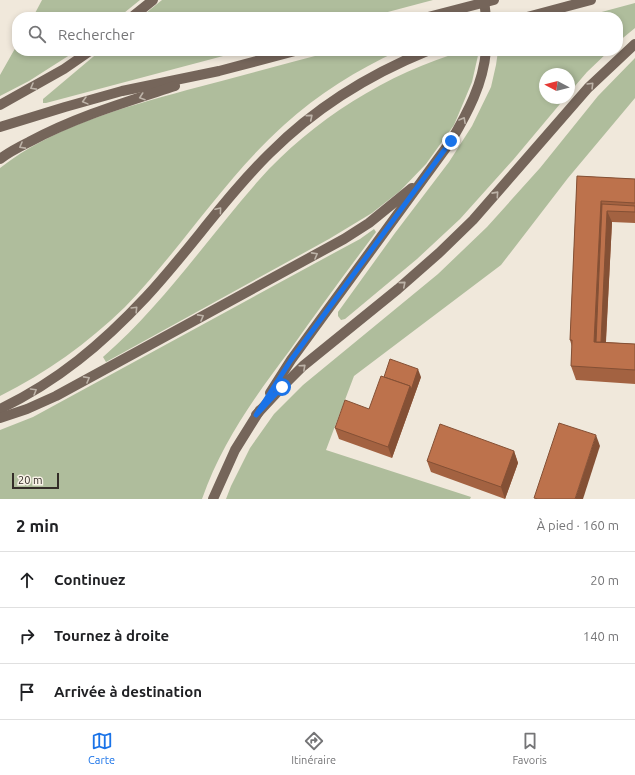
<!DOCTYPE html>
<html lang="fr">
<head>
<meta charset="utf-8">
<style>
  :root { --surface:#fff; --page:#f6f6f6; --text:#202124; --muted:#757577; --line:#e0e0e0; --accent:#1a73e8 }
  body { margin:0; font-family:Ubuntu,sans-serif; background:var(--page); color:var(--text) }
  .compass { position:absolute; left:539px; top:68px; width:36px; height:36px; border-radius:50%; background:var(--surface); box-shadow:0 2px 6px #0003; rotate:277deg }
  .scale { position:absolute; left:12px; bottom:10px; width:47px; box-sizing:border-box; padding-left:4px; border:2px solid #342d28; border-top:0; font-size:11px; line-height:14px; white-space:nowrap; color:#342d28; -webkit-text-stroke:3px #f8f2e7; paint-order:stroke }
  .stop { position:absolute; width:12px; height:12px; margin:-9px; border:3px solid #1a73e8; border-radius:50%; background:#fff }
  .stop.end { background:#1a73e8; border-color:#fff; box-shadow:0 1px 4px #0008 }
  .list { margin:0; padding:0; list-style:none }
  h2 { display:flex; justify-content:space-between; align-items:center; height:52px; margin:0; padding:0 16px; font-size:17px }
  h2 small { font-size:13px; font-weight:400; color:var(--muted) }
  .list li { display:grid; grid-template-columns:26px 1fr auto; gap:12px; align-items:center; box-sizing:border-box; height:56px; padding:0 16px; border-top:1px solid var(--line) }
  .list b { display:block; font-size:15px; white-space:nowrap }
  .list em { font-size:13px; font-style:normal; color:var(--muted) }
  .icon { flex:none; width:22px; height:22px; fill:none; stroke:currentColor; stroke-width:2; stroke-linecap:round; stroke-linejoin:round }
  .map { position:relative; flex:none; width:635px; height:499px; overflow:hidden }
  .search { position:absolute; background:var(--surface); box-shadow:0 2px 6px #0003; left:12px; right:12px; top:12px; height:44px; display:flex; align-items:center; gap:10px; box-sizing:border-box; padding:0 14px; border-radius:16px; color:var(--muted); font-size:15px }
  .sheet { height:220px; background:var(--surface) }
  nav { display:flex; justify-content:space-around; align-items:center; box-sizing:border-box; height:56px; border-top:1px solid var(--line); background:var(--surface); font-size:11px; color:var(--muted) }
  nav a { display:grid; justify-items:center; gap:2px }
  nav .on { color:var(--accent) }
  .map>svg:first-child { display:block }
</style>
</head>
<body>
<div class="map">
<svg width="635" height="499" viewBox="0 0 635 499">
  <rect width="100%" height="100%" fill="#f0e8db"/>
  <g fill="#afbd9c">
    <path d="M42 0H140L119 17H33Z"/>
    <path d="M162 0H433L369 17H141Z"/>
    <path d="M635 3V28L618 42V17H583Z"/>
    <path d="M17 45V51H76L29 81 0 96V75Z"/>
    <path d="M100 51H242L46 103H43V99Z"/>
    <path d="M334 51H398C357 70 318 94 284 125 224 179 181 249 125 307 88 343 46 373 0 396V168C54 126 122 108 187 90 236 77 285 64 334 51Z"/>
    <path d="M464 51H479L472 82 454 125 426 164 400 191 372 213 329 239 106 362 103 357C162 306 207 239 259 180 311 121 389 72 464 51Z"/>
    <path d="M498 51H609L587 72 569 93V74H545V98H565L513 160 460 219 417 259 345 319 341 320 338 316V312L395 233 449 162 472 126 491 87 496 65Z"/>
    <path d="M635 58V98L568 178 501 265 354 376 326 450 471 497 470 499H226L231 486 250 448 274 414 303 385 438 274 487 227 540 168 598 96Z"/>
    <path d="M374 229 376 232C347 271 318 310 290 350 254 398 222 442 202 499H0V430L33 417 334 253 360 239Z"/>
  </g>
  <g fill="none" stroke-linecap="round" stroke-linejoin="round">
    <g stroke="#75655a" stroke-width="10">
      <path d="M132 17 153 0"/>
      <path d="M428 17 494 0"/>
      <path d="M527 17 591 0"/>
      <path d="M0 105 64 69 90 51"/>
      <path d="M0 127 65 107 122 91 219 71 295 51"/>
      <path d="M0 159C9 152 19 147 29 142 75 117 126 102 175 86"/>
      <path d="M270 393 291 360 451 141C468 112 483 84 486 51"/>
      <path d="M0 409C58 381 102 344 146 297 189 251 225 197 270 153 315 108 368 75 427 51"/>
      <path d="M256 415 282 387 303 366 398 289 439 253 473 220 588 88 635 44"/>
      <path d="M0 418 27 409 56 396 344 239 369 223 412 188"/>
      <path d="M213 499 235 450 260 410"/>
    </g>
    <path stroke="#75655a" stroke-width="10" d="M484 0 486 17"/>
  </g>
  <g fill="#a36241">
    <path d="M577 176 635 179V223L612 222 606 342 635 344V384L576 380 571 366 572 347 570 340Z"/>
    <path d="M384 377H421L392 458 339 439 335 428 369 409Z"/>
    <path d="M514 451 518 463 505 499 431 472 427 461Z"/>
  </g>
  <g fill="#845035">
    <path d="M601 201 606 215 599 356 594 342Z"/>
    <path d="M607 211 612 222 605 356 601 345Z"/>
    <path d="M418 369 421 377 392 458 388 447 410 386Z"/>
    <path d="M596 435 600 446 583 499H575Z"/>
    <path d="M514 451 518 463 505 499 501 487Z"/>
  </g>
  <g fill="#bd724c" stroke="#845035">
    <path d="M577 176 635 179V203L601 201 594 342 635 344V370L571 366 572 340H570Z"/>
    <path d="M602 204 635 206V212L607 211 601 342H596Z"/>
    <path d="M390 359 418 369 411 390 410 386 384 377Z"/>
    <path d="M381 376 410 386 388 447 335 428 345 400 369 409Z"/>
    <path d="M559 423 596 435 575 499H538L534 498Z"/>
    <path d="M440 424 514 451 501 487 427 461Z"/>
  </g>
  <defs><path id="oneway-chevron" d="M-2-3.5L2.5 0L-2 3.5" fill="none" stroke-width="1.6" stroke-linecap="round" stroke-linejoin="round"/></defs>
  <g stroke="#bdb3a8">
    <use href="#oneway-chevron" transform="translate(591 85) rotate(-45)"/>
    <use href="#oneway-chevron" transform="translate(33 87) rotate(151)"/>
    <use href="#oneway-chevron" transform="translate(142 97) rotate(161)"/>
    <use href="#oneway-chevron" transform="translate(85 101) rotate(165)"/>
    <use href="#oneway-chevron" transform="translate(310 117) rotate(-40)"/>
    <use href="#oneway-chevron" transform="translate(463 120) rotate(-61)"/>
    <use href="#oneway-chevron" transform="translate(22 146) rotate(151)"/>
    <use href="#oneway-chevron" transform="translate(496 194) rotate(-48)"/>
    <use href="#oneway-chevron" transform="translate(219 210) rotate(-50)"/>
    <use href="#oneway-chevron" transform="translate(315 255) rotate(-29)"/>
    <use href="#oneway-chevron" transform="translate(403 284) rotate(-41)"/>
    <use href="#oneway-chevron" transform="translate(135 309) rotate(-46)"/>
    <use href="#oneway-chevron" transform="translate(201 317) rotate(-29)"/>
    <use href="#oneway-chevron" transform="translate(303 367) rotate(-42)"/>
    <use href="#oneway-chevron" transform="translate(87 379) rotate(-29)"/>
    <use href="#oneway-chevron" transform="translate(34 391) rotate(-31)"/>
  </g>
  <g fill="none" stroke-linecap="round" stroke-linejoin="round">
    <path stroke="#1a73e8" stroke-width="5" d="M282 387 256 415 291 360 451 141"/>
  </g>
</svg>
<svg class="compass" viewBox="-18 -18 36 36"><path d="M0-13l5 13h-10z" fill="#e53935"/><path d="M0 13l5-13h-10z" fill="#757577"/></svg>
<div class="scale">20 m</div>
<div class="stop" style="left:282px;top:387px"></div>
<div class="stop end" style="left:451px;top:141px"></div>
<div class="search"><svg class="icon" aria-label="search" viewBox="0 0 24 24"><circle cx="10" cy="10" r="6"/><path d="M15 15l6 6"/></svg>Rechercher</div>
</div>
<section class="sheet">
<h2>2 min<small>À pied · 160 m</small></h2>
<ul class="list">
<li><svg class="icon" aria-label="ahead" viewBox="0 0 24 24"><path d="M12 20V5M6 11l6-6 6 6"/></svg><div><b>Continuez</b></div><em>20 m</em></li>
<li><svg class="icon" aria-label="right" viewBox="0 0 24 24"><path d="M7 20v-9h11M14 6l5 5-5 5"/></svg><div><b>Tournez à droite</b></div><em>140 m</em></li>
<li><svg class="icon" aria-label="arrive" viewBox="0 0 24 24"><path d="M6 21V4h12l-3 4 3 4H6"/></svg><div><b>Arrivée à destination</b></div></li>
</ul>
</section>
<nav>
<a class="on"><svg class="icon" aria-label="map" viewBox="0 0 24 24"><path d="M3 6l6-2 6 2 6-2v14l-6 2-6-2-6 2zM9 4v14M15 6v14"/></svg>Carte</a>
<a><svg class="icon" aria-label="directions" viewBox="0 0 24 24"><path d="M12 3l9 9-9 9-9-9zM9 14v-3h6M13 9l2 2-2 2"/></svg>Itinéraire</a>
<a><svg class="icon" aria-label="saved" viewBox="0 0 24 24"><path d="M7 4h10v16l-5-4-5 4z"/></svg>Favoris</a>
</nav>
</body>
</html>
